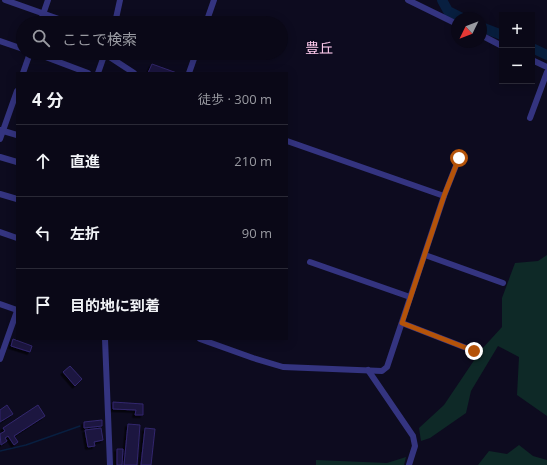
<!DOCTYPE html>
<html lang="ja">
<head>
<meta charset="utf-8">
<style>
  :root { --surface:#0a0817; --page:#131120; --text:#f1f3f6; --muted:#999aa1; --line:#2a2936 }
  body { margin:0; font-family:"Open Sans","Noto Sans JP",sans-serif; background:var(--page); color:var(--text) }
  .controls { position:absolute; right:12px; top:12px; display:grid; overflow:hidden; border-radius:0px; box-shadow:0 2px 10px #0003 }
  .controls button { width:36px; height:36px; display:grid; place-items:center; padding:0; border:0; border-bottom:1px solid var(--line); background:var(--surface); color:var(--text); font:20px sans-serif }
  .compass { position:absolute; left:451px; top:12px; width:36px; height:36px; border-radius:50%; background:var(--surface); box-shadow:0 2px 10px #0003; rotate:227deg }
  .stop { position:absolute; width:12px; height:12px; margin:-9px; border:3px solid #b45309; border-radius:50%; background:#fff }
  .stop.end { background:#b45309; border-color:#fff; box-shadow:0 1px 4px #0008 }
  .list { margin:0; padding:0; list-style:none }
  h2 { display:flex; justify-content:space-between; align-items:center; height:52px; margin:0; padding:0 16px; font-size:17px }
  h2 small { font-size:13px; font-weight:400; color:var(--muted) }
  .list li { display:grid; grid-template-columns:26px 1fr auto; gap:12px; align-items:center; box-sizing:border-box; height:72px; padding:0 16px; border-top:1px solid var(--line) }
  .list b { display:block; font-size:15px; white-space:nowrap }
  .list em { font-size:13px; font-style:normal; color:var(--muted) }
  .icon { flex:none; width:22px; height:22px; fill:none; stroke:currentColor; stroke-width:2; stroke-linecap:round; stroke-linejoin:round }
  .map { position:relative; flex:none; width:547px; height:465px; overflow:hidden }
  .search { position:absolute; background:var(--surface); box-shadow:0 2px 10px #0003; left:16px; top:16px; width:272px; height:44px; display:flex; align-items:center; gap:10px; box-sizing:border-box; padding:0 14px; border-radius:22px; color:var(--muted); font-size:15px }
  .panel { position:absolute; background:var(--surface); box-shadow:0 2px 10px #0003; left:16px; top:72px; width:272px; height:268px; border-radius:0px }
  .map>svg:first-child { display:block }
</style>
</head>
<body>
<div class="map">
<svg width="547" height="465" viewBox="0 0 547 465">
  <defs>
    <filter id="shadow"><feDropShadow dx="-2.5" dy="2.5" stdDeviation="0" flood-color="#0009"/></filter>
  </defs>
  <rect width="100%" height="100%" fill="#0d0b1f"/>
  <g fill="#0e2927">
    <path d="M547 255V416L517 395 519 357 498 346 471 391 466 413 430 438 421 441 419 428 444 405 481 350 502 327V298L515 263 538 261Z"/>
    <path d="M519 445 533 456 547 460V465H478L489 451 507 454Z"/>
    <path d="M406 457 404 465H316V460L387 463Z"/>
  </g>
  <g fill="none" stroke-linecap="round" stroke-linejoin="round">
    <path stroke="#081f40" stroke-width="1.5" d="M0 451 26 445 80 426"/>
    <g stroke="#081f40" stroke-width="10">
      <path d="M442 0 448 11 462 18"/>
      <path d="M481 27 502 35"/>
      <path d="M532 48 547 55"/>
    </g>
  </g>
  <g fill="#1d1640" stroke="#32276d" filter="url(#shadow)">
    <path d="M152 64 177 73H148Z"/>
    <path d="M13 339 32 346 30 352 11 346Z"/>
    <path d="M70 366 82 379 75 386 63 372Z"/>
    <path d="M113 402 143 404V415H135L136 410 113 409Z"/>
    <path d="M7 405 13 414 0 422V410Z"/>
    <path d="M38 405 45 416 14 436 18 442 14 445 8 436 5 438 7 441 1 445 0 434 5 431 3 428Z"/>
    <path d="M102 420V426L84 428V422Z"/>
    <path d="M128 424 140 425 137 465H124Z"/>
    <path d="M101 428 103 440 94 442 95 446 88 447 85 430Z"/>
    <path d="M145 428 155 429 151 465H141Z"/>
    <path d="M117 449H123L122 465H117Z"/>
  </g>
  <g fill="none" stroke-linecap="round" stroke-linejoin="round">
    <g stroke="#343480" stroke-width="6">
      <path d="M5 0 70 23"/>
      <path d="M408 0 457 24"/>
      <path d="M40 23 48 0"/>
      <path d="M115 23 120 0"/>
      <path d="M206 23 214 0"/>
      <path d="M481 35 502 46"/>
      <path d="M0 41 23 49"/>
      <path d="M35 53 88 73"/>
      <path d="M105 54 134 73"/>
      <path d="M532 60 547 67"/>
      <path d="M23 73 30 53"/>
      <path d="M98 73 105 53"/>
      <path d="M189 73 196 53"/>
      <path d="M530 118 547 72"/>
      <path d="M0 130 17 135"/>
      <path d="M0 139 17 91"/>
      <path d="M287 141 444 196"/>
      <path d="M0 157 17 162"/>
      <path d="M0 194 17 199"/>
      <path d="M0 232 17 238"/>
      <path d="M425 255 503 283"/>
      <path d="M310 262 410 297"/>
      <path d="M0 304 17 310"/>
      <path d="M402 323 474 351"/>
      <path d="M105 339 110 465"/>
      <path d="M200 339 253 358 283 367 382 371 387 367 444 196 459 158"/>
      <path d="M0 359 17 311"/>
      <path d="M368 370 413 436 415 446 409 465"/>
    </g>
  </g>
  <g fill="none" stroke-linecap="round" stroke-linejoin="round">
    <path stroke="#b45309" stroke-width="5" d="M459 158 444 196 402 323 474 351"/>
  </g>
  <g text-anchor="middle" stroke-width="3" stroke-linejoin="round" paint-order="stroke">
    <g font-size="14" fill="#ffcbee" stroke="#0d0b1f">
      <text x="319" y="53">豊丘</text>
    </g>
  </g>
</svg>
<div class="controls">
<button>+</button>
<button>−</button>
</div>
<svg class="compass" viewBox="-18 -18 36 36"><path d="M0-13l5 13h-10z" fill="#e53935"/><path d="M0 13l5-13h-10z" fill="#999aa1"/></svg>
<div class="stop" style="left:459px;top:158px"></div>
<div class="stop end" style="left:474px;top:351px"></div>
<div class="search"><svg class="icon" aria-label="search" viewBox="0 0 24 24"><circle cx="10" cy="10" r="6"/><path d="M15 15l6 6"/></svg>ここで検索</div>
<section class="panel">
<h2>4 分<small>徒歩 · 300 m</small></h2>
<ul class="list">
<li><svg class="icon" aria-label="ahead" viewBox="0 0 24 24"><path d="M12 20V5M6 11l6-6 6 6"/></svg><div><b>直進</b></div><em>210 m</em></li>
<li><svg class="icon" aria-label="left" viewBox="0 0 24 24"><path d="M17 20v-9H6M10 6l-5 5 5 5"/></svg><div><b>左折</b></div><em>90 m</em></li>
<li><svg class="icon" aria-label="arrive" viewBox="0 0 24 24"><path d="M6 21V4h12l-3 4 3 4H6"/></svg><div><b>目的地に到着</b></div></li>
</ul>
</section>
</div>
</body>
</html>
